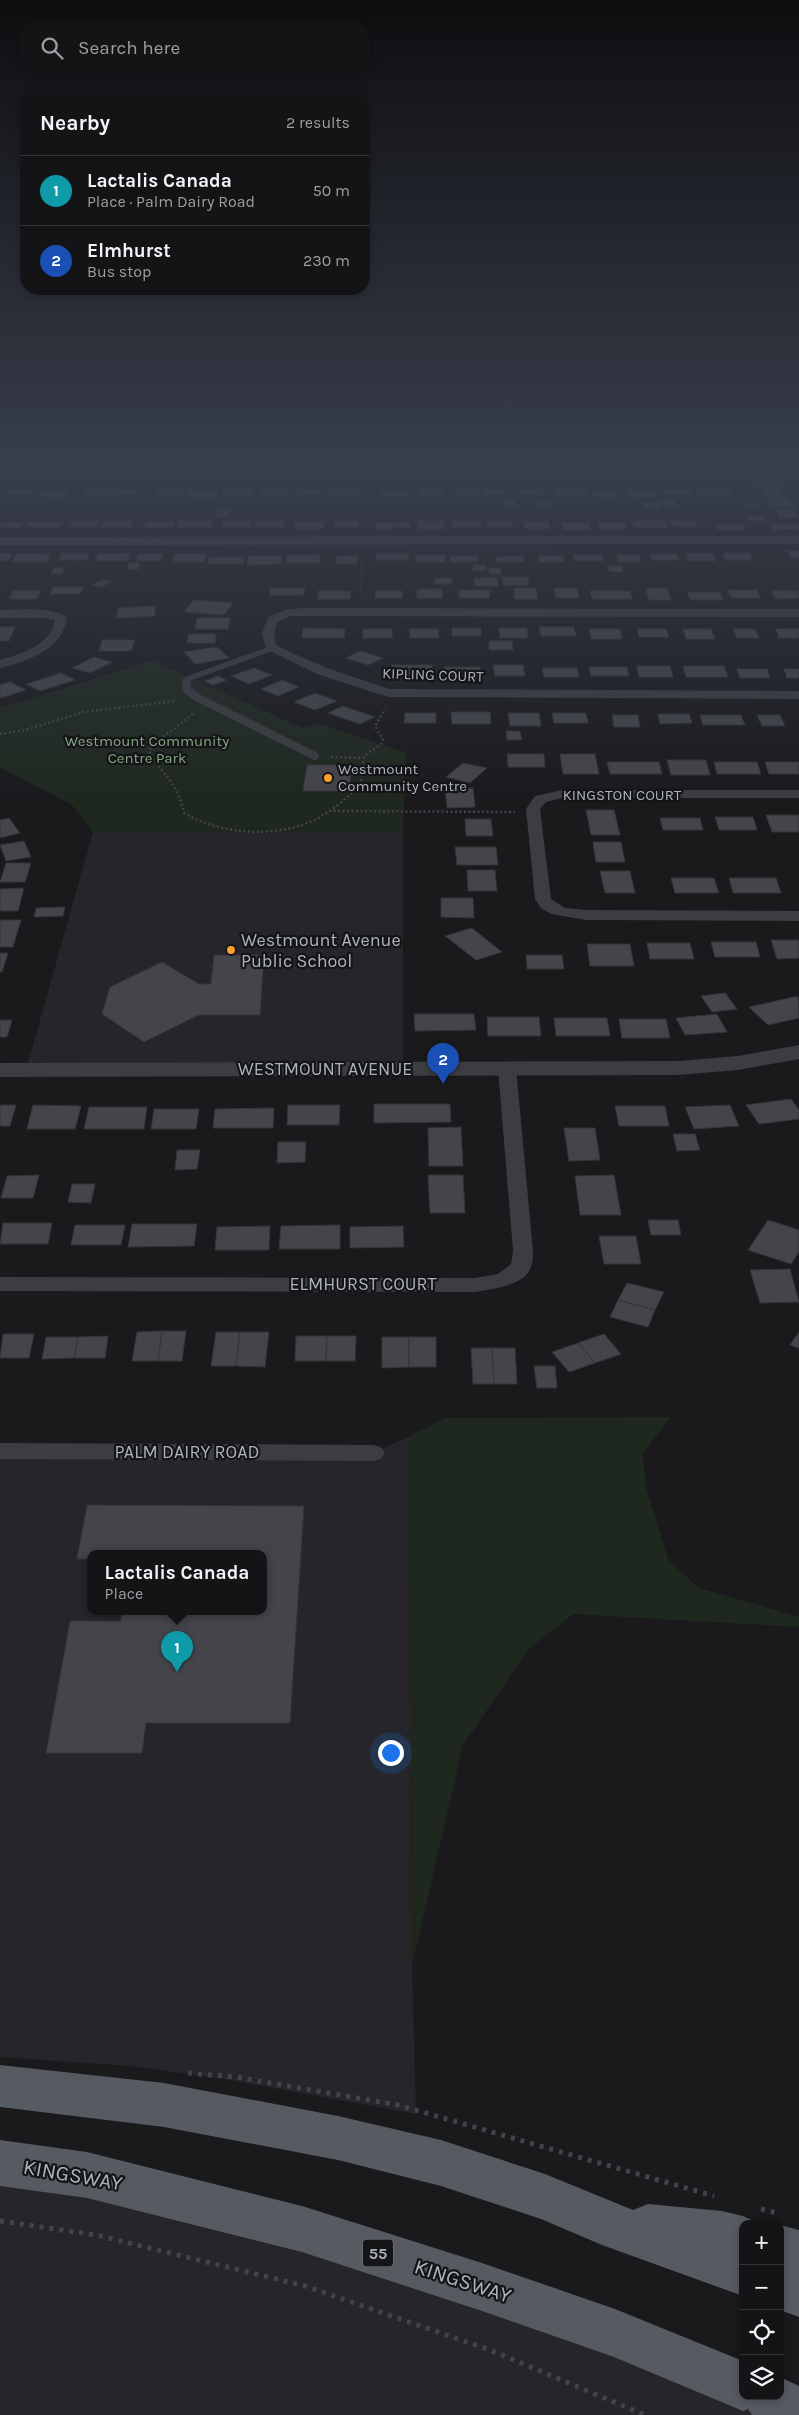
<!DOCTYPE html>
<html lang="en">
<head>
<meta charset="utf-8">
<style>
  :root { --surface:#141416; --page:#1d1d1f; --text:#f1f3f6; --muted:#9d9ea1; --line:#333335; --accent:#b45309 }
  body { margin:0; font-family:Karla,sans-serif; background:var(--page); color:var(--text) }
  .controls { position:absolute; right:15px; bottom:15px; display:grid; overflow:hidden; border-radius:10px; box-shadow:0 2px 8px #0003 }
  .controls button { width:45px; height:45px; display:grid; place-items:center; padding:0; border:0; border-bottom:1px solid var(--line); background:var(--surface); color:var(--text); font:25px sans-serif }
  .you { position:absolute; left:390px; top:1752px; width:18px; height:18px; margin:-12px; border:4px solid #fff; border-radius:50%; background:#1a73e8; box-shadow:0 0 0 8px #1a73e833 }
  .badge { display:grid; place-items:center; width:32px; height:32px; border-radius:50%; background:var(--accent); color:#fff; font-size:16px; font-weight:700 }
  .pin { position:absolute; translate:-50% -41px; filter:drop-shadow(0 1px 2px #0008) }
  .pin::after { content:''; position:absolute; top:26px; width:18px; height:15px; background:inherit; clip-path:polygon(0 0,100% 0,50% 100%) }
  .popup { position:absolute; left:87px; top:1550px; width:180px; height:65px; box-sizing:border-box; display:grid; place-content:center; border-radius:10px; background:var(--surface); filter:drop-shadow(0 1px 4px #0005); font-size:16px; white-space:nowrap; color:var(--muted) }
  .popup b { font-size:19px; color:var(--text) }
  .popup::after { content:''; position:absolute; left:50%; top:100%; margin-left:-10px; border:10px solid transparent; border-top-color:var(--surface) }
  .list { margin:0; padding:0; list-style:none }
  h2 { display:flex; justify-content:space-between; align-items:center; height:65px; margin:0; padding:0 20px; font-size:21px }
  h2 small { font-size:16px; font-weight:400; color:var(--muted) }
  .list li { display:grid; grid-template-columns:32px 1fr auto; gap:15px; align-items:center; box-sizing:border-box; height:70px; padding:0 20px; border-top:1px solid var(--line) }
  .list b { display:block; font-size:19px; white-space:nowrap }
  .list p { margin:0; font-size:16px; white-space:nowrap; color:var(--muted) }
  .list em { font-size:16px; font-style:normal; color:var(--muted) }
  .icon { flex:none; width:28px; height:28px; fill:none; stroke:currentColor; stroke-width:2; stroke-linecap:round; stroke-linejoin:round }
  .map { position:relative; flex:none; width:799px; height:2415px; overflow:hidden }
  .search { position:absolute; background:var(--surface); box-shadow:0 2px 8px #0003; left:20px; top:20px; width:350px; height:55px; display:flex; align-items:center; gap:12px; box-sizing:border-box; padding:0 18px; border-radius:20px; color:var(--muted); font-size:19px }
  .panel { position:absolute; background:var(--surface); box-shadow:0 2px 8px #0003; left:20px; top:90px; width:350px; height:205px; border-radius:20px }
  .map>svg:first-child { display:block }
</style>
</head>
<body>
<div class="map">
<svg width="799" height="2415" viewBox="0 0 799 2415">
  <rect width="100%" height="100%" fill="#1a1a1d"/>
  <g fill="#26262a" fill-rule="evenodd">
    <path d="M93 832 403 833V1067L26 1070Z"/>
    <path d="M410 1436 412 1965 416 2114 224 2079 130 2066 0 2057V1451H377ZM91 1553H263V1611H91Z"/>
    <path d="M0 2165 87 2178 743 2396 768 2415H0Z"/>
  </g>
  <g fill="#1f281f">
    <path d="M152 661 303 728 318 723 406 753 403 833 93 832 72 805 0 767V708Z"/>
    <path d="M671 1417 643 1453 646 1487 669 1561 699 1588 799 1617V1627L573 1614 529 1649 463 1745 412 1965 410 1436 446 1418Z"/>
  </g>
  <g fill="#44454a" stroke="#343439">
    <path d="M45 464H71L68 470H42Z"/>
    <path d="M138 464H153L151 469H136Z"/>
    <path d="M312 464H345V469H311Z"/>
    <rect x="404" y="464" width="22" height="6"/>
    <path d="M490 464H503V467H514V470H491Z"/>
    <path d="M563 464H597L599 470H564Z"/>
    <path d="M723 464H744L747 470H725Z"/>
    <path d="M760 464H779L781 467H761Z"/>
    <path d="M664 465H695L697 471H665Z"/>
    <path d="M759 486H777L782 496H764Z"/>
    <path d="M262 489H287L286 495H261Z"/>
    <path d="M298 489 322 490 321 495H297Z"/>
    <path d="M330 489H362L361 495H329Z"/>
    <rect x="418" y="489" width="24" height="7"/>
    <rect x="456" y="489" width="23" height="6"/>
    <path d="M9 490H33L30 495H6Z"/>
    <path d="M86 490H112L110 496H84Z"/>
    <path d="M115 490H139L137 495H113Z"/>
    <path d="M157 490H183L182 496 156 495Z"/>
    <path d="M224 490H254L253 496H222Z"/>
    <path d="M382 490 406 492V496H382Z"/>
    <rect x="483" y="490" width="23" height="5"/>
    <rect x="518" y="490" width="25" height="5"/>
    <path d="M555 490H586L587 496H556Z"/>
    <path d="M627 490H654L656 497H629Z"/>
    <path d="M664 490H691L693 495H666Z"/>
    <path d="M696 490H729L731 496H699Z"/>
    <path d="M43 491H69L67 497H41Z"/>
    <path d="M188 491H218L216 497H186Z"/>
    <path d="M592 491H615L617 497H594Z"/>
    <path d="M767 497H788L793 507H772Z"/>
    <path d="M662 499 675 500 677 506H664Z"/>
    <path d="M503 500H515L516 506H503Z"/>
    <path d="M536 502H552L553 507H537Z"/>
    <path d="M644 502H660L662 508H645Z"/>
    <path d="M743 503H760L762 508H745Z"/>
    <path d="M218 510H230L228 517H216Z"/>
    <path d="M776 510H795L799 518H780Z"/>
    <path d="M747 516H764L766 521H749Z"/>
    <path d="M179 519 190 521H212L211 528 177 527Z"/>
    <path d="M665 520 668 528H634L632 521Z"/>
    <path d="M671 520H694L697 527H673Z"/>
    <path d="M73 521H99L97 527H70Z"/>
    <path d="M104 521H133L131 528H101Z"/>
    <path d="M224 521H251L250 527H222Z"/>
    <path d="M256 521H284L283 527H255Z"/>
    <path d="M334 521H359L358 527H334Z"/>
    <rect x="418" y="521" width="26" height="8"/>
    <path d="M452 521H481L482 527H452Z"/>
    <path d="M487 521H511L512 527H487Z"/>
    <path d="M548 521 550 529H525L524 522Z"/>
    <path d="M29 522H62L59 528 27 527Z"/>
    <path d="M146 522H175L173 527 144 528Z"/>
    <path d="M295 522H324L323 529H295Z"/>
    <path d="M0 523H22L20 528H0Z"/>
    <rect x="376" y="523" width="17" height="6"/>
    <rect x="393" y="523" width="17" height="5"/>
    <path d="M561 523H589L590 530H563Z"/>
    <path d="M598 523H625L627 529H599Z"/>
    <path d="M716 524H742L745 530H718Z"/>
    <path d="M770 524H799V529L773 530Z"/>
    <path d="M787 551H799V558H791Z"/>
    <path d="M0 553 12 554 8 561H0Z"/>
    <path d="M61 553H89L87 560H59Z"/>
    <path d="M130 553 127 561H95L98 554Z"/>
    <rect x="376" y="553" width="32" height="7"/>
    <path d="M686 553H713L716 561H688Z"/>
    <path d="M723 553H750L753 560H725Z"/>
    <path d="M16 554H50L47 562H12Z"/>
    <path d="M138 554H163L161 561H136Z"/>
    <path d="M175 554H206L204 562H173Z"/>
    <path d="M650 554H677L679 560H652Z"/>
    <path d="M287 555H320L319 563H286Z"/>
    <path d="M415 555H445V562H416Z"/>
    <path d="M573 555H602L604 561H575Z"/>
    <path d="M617 555H639L641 562H619Z"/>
    <path d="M248 556H282L281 564 247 565Z"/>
    <path d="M337 556H357V564H336Z"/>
    <path d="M450 556H477V562H451Z"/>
    <path d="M523 556 524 562H497L496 557Z"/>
    <path d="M539 556H563L564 562H539Z"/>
    <path d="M209 557H244L243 564H208Z"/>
    <path d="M129 563H140L138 569H127Z"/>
    <rect x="473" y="565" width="12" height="6"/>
    <path d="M608 566H622L623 572 609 571Z"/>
    <path d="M54 568H65L62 574H51Z"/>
    <path d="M488 568H500L501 574H489Z"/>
    <path d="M502 577H528L529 585H503Z"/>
    <path d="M434 578H451L452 584H434Z"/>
    <path d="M474 578H497L498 586H475Z"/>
    <path d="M101 580 111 581 102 587 92 585Z"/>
    <path d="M53 587H83L80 594H50Z"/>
    <path d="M270 588H305L304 595H269Z"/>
    <path d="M514 588H536L538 599H515Z"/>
    <path d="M554 588H577L579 598H556Z"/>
    <path d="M646 588H667L671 600H649Z"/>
    <rect x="417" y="589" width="25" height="9"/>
    <path d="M459 590H489L490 598H459Z"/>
    <path d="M728 590H757L760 598H731Z"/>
    <path d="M13 591H41L37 599H9Z"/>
    <path d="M318 591H351L350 599H317Z"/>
    <rect x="375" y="591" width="27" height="7"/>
    <path d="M590 591H630L632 599H592Z"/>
    <path d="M771 591H799V598L775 599Z"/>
    <path d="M687 592H720L723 600H690Z"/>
    <path d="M194 600 233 603 224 615 184 612Z"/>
    <path d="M155 606V616L116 618 118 608Z"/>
    <path d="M197 618H230L228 629H195Z"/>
    <path d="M0 627H15L9 641H0Z"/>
    <path d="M539 627H574L576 636H541Z"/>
    <path d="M303 628 345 629 344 638H302Z"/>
    <rect x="452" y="628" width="29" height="8"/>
    <path d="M499 628H527L528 638H500Z"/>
    <rect x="363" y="629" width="29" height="9"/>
    <path d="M409 629H438L439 638H410Z"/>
    <path d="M589 629H620L622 639H591Z"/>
    <path d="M637 629H666L669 637H639Z"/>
    <path d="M683 629H711L715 639H686Z"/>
    <path d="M733 629H755L759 638H737Z"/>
    <path d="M776 629H799V638H779Z"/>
    <path d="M189 634H216L215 643H187Z"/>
    <path d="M102 640H135L131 651H99Z"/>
    <path d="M489 641H512L513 650H489Z"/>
    <path d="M217 647 229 658 195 664 184 652Z"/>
    <path d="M360 651 383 658 368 665 346 658Z"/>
    <path d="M94 657 112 662 90 673 72 668Z"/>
    <rect x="392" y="665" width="40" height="10"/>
    <path d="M493 665H523L525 676H495Z"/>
    <path d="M637 666H670L673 677H639Z"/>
    <path d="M683 666H724L728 677H686Z"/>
    <path d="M444 667H480V677L444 676Z"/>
    <path d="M589 667H627L629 676H591Z"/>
    <path d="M254 668 272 675 249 684 231 676Z"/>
    <path d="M542 668H577L579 677H544Z"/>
    <path d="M737 669H767L770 678H740Z"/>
    <path d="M784 669H799V678H787Z"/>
    <path d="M61 673 75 680 40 691 26 684Z"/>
    <path d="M218 676 227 680 213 685 204 681Z"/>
    <path d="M282 680 299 687 278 696 261 689Z"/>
    <path d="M10 682 26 690 0 698V685Z"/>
    <path d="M315 693 337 701 315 710 294 702Z"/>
    <path d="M343 706 375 717 360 724 328 713Z"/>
    <path d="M451 712H490L491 724H452Z"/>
    <path d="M405 713H436V723H404Z"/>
    <path d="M508 713H539L541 726H510Z"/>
    <path d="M552 713H586L588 723H554Z"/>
    <path d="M658 714H689L692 723 660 724Z"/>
    <path d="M612 715H638L640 727H614Z"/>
    <path d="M700 715H741L745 725H703Z"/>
    <path d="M757 715H780L785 726H762Z"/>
    <path d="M506 731H520L522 740H507Z"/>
    <path d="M507 754H544L545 767H508Z"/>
    <path d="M560 754H595L599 774H563Z"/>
    <path d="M667 760H706L710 775H671Z"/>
    <path d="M607 762H659L662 774H610Z"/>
    <path d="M714 762H757L761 774H717Z"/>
    <path d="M765 762H799V774H769Z"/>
    <path d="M463 763 487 768 470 783 446 777Z"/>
    <path d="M307 765H352L349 791H303Z"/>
    <path d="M473 788 475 807 447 808 445 789Z"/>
    <path d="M586 810H614L620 835H591Z"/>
    <path d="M766 815H799V832H772Z"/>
    <path d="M715 817H753L757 830H719Z"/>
    <path d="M9 818 20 833 0 838V820Z"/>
    <path d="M660 818H700L703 830H663Z"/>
    <path d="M465 819H491L493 836H466Z"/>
    <path d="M24 841 31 857 6 861 0 845Z"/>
    <path d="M593 842H621L625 862H596Z"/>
    <path d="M455 847H496L498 865H457Z"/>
    <path d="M6 863H31L25 882H0Z"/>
    <path d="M467 870H495L497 891H468Z"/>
    <path d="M600 871H630L635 893H605Z"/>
    <path d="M671 878H714L719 893H675Z"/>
    <path d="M729 878H776L781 893H733Z"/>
    <path d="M24 888 18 911H0V889Z"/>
    <path d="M441 898H473L474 918 441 917Z"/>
    <path d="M65 907 63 916 34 917 36 908Z"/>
    <path d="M0 920H21L13 947H0Z"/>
    <path d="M472 928 502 952 476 960 445 936Z"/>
    <path d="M771 940H799V958L777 959Z"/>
    <path d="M711 942H756L760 957H715Z"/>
    <path d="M647 943H690L694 959H650Z"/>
    <path d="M587 944H630L634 966H590Z"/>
    <path d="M0 953H8L2 972H0Z"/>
    <path d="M214 955H264L260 1015H199L144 1042 102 1014 110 987 162 962 199 984H211Z"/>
    <path d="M526 955H562L564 969H527Z"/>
    <path d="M725 993 737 1009 712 1012 701 996Z"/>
    <path d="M798 996 799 1018 768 1025 749 1007Z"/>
    <path d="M414 1014H474L476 1030 415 1031Z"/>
    <path d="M717 1014 727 1032 685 1035 676 1018Z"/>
    <path d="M487 1017H539L541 1036H488Z"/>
    <path d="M554 1018H607L610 1036H556Z"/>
    <path d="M619 1019H666L670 1038H622Z"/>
    <path d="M0 1020H12L7 1037H0Z"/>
    <path d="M791 1099 799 1110V1119L759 1124 746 1105Z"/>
    <path d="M374 1104H450L451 1122 374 1123Z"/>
    <path d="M0 1105H16L10 1126H0Z"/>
    <path d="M33 1105 81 1106 75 1129H27Z"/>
    <path d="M288 1105H340L339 1125H287Z"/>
    <path d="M730 1105 739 1126 694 1129 685 1107Z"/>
    <path d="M615 1106H665L669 1126H619Z"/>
    <path d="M89 1107H147L144 1129H84Z"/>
    <path d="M274 1108 273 1128H213L215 1109Z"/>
    <path d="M154 1109H199L196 1129H151Z"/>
    <path d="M461 1127 463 1166H429L428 1128Z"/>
    <path d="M564 1128H595L600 1160 569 1161Z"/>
    <path d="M673 1134H695L700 1150 677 1151Z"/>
    <path d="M278 1142H306L305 1162 277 1163Z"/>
    <path d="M177 1150H200L197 1169 175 1170Z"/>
    <path d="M39 1175 33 1198H1L7 1176Z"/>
    <path d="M428 1175H463L465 1213H430Z"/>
    <path d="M614 1175 621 1215H580L575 1176Z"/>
    <path d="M72 1184H95L91 1203 68 1202Z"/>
    <path d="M648 1220H678L681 1235H651Z"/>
    <path d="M768 1220 799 1230V1252L791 1264 748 1250Z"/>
    <path d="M3 1223H52L48 1244H0Z"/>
    <path d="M132 1224H197L194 1246 128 1247Z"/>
    <path d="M75 1225H125L121 1245H71Z"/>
    <path d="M340 1225V1249H279L281 1226Z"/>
    <path d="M270 1226 269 1250H215L217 1227Z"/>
    <path d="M403 1226 404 1247 350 1248V1227Z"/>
    <path d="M599 1236H636L641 1264H604Z"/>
    <path d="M790 1269 799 1302 760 1303 750 1270Z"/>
    <path d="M627 1283 664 1292 655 1310 618 1300Z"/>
    <path d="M618 1300 655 1310 648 1327 610 1317Z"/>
    <path d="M162 1331H186L182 1361H158Z"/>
    <path d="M162 1331 158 1361H132L137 1332Z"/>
    <path d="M216 1332H240L236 1366H211Z"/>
    <path d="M240 1332H269L265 1367 236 1366Z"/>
    <path d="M799 1332V1348L790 1345Z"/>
    <path d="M3 1334H34L29 1358H0Z"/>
    <path d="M604 1334 621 1354 595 1363 578 1343Z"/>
    <path d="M108 1336 105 1358H74L78 1337Z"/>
    <path d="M296 1336H327L326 1361H295Z"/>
    <path d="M327 1336H356L355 1361H326Z"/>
    <path d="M46 1337H78L74 1358 42 1359Z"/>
    <path d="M382 1337H409V1367L382 1368Z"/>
    <rect x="409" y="1337" width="27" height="30"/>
    <path d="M578 1343 595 1363 569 1372 552 1352Z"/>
    <path d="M471 1348H492L494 1384H473Z"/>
    <path d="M492 1348H515L517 1384H494Z"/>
    <path d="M534 1366H555L557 1388H537Z"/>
    <path d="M87 1505 304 1506 290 1723H146L142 1753H46L70 1621H121L122 1611H263V1553H91V1559H77Z"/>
  </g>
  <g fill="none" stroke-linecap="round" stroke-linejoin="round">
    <g stroke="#414449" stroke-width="2" stroke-dasharray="1 2" stroke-linecap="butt">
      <path d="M365 524 366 493"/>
      <path d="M360 597 363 556"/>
    </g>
    <g stroke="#414449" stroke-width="2.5" stroke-dasharray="2 2.5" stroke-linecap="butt">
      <path d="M193 714 151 746 149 756C166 773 179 789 184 813 219 834 272 838 310 822 329 814 345 799 360 786L364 756 381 744 383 739 375 726 385 709"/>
      <path d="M0 734 25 730 84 712 176 701"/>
      <path d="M331 757 362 758"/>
      <path d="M329 811 515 812"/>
    </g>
    <g stroke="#414449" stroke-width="5" stroke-dasharray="4 6" stroke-linecap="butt">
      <path d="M188 2073 236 2077 398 2105 714 2196"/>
      <path d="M761 2209 777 2213"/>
      <path d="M0 2221 96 2235 305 2286 490 2350 645 2415"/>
    </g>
    <path stroke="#3b3d42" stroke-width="5.5" d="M185 682 190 678 273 648"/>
    <path stroke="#3b3d42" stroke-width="8" d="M187 681 186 689 198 698 315 756"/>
    <g fill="#3b3d42" fill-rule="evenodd">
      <path d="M0 474 799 476V482L0 480Z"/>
      <path d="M303 608 799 609V617L303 616H291L277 622 274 633 276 645 279 647 327 668 389 689 799 691V699L388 697 317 674 266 649 262 633 268 617 285 610Z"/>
      <path d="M0 610C16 610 56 606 67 618 62 650 28 661 0 668V660C21 654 51 645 55 620L46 618H0Z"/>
      <path d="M562 790H799V798H562L546 802 540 809 551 899 565 908 586 910 799 911V921L586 920 551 914 541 908 535 899 526 809 535 796Z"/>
      <path d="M507 1063 513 1064 516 1068 533 1251C533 1256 533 1262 531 1267 525 1286 491 1289 475 1292L0 1291V1277L475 1278 498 1274 511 1264 513 1251 498 1068 501 1064Z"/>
      <path d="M0 1443 373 1445 381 1447 385 1453 381 1459 373 1461 0 1459Z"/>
    </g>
    <g fill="#3b3d42" fill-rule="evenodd">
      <path d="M799 536V544L0 545V537Z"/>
      <path d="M799 1045V1059L738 1070 678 1075 0 1077V1063L678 1061 738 1056Z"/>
    </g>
    <g fill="#565a61" fill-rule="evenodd">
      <path d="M0 2065 164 2083 338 2116 441 2140 545 2174 633 2210 648 2204 722 2211 743 2216 760 2224H743V2296L602 2245 541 2219 441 2186 338 2160 164 2127 0 2107Z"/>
      <path d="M0 2140 87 2152 302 2206 482 2263 615 2309 743 2361V2396H780V2377L799 2386V2415H752L748 2409 743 2411 614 2357 482 2311 302 2252 87 2198 0 2186Z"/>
      <path d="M780 2225 799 2230V2317L780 2310Z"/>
    </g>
  </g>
  <linearGradient id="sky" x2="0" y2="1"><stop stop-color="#0e0e10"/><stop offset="0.58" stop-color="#383e4c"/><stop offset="1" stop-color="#383e4c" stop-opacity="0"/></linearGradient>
  <rect width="799" height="802" fill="url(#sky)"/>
  <g fill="#fe9e31" stroke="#151518" stroke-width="2">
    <circle cx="328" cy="778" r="5"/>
    <circle cx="231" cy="950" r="5"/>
  </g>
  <g text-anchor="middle" stroke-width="4.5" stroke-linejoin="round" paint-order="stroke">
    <g font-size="15" fill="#acb3bd" stroke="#151518">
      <text transform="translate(433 675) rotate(2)" y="5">KIPLING COURT</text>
      <text x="622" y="800">KINGSTON COURT</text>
    </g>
    <g font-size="15" fill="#84a982" stroke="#151518">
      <text x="147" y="746">Westmount Community<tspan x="147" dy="17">Centre Park</tspan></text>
    </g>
    <g font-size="15" fill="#acb3bd" stroke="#151518" text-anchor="start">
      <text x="338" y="774">Westmount<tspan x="338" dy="17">Community Centre</tspan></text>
    </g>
    <rect fill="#151518" stroke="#7f848c" stroke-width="1" x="363" y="2239.5" width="30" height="27" rx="4"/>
    <g font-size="16" font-weight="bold" fill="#acb3bd">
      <text x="378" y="2259">55</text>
    </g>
    <g font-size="18" fill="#acb3bd" stroke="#151518" text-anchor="start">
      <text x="241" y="946">Westmount Avenue<tspan x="241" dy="21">Public School</tspan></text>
    </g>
    <g font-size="18" fill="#acb3bd" stroke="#151518">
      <text x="325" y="1075">WESTMOUNT AVENUE</text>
      <text x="363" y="1290">ELMHURST COURT</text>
      <text x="187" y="1458">PALM DAIRY ROAD</text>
    </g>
    <g font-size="21" fill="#acb3bd" stroke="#151518">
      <text transform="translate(73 2175) rotate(10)" y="7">KINGSWAY</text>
      <text transform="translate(463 2281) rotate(18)" y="7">KINGSWAY</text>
    </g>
  </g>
</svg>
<div class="controls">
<button>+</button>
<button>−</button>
<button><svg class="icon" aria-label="locate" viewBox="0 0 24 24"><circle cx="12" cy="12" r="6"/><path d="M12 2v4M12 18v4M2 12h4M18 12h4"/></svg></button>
<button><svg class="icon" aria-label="layers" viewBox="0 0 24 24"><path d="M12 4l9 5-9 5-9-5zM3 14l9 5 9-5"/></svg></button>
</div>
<div class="you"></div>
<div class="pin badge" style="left:177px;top:1672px;background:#0f9aa8">1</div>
<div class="popup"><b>Lactalis Canada</b>Place</div>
<div class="pin badge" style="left:443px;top:1084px;background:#1a4fb4">2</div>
<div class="search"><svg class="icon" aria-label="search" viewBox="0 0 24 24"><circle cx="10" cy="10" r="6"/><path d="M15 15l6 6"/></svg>Search here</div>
<section class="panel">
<h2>Nearby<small>2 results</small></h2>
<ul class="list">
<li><span class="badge" style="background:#0f9aa8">1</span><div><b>Lactalis Canada</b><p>Place · Palm Dairy Road</p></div><em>50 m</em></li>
<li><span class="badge" style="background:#1a4fb4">2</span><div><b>Elmhurst</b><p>Bus stop</p></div><em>230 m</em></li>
</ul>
</section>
</div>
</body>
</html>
